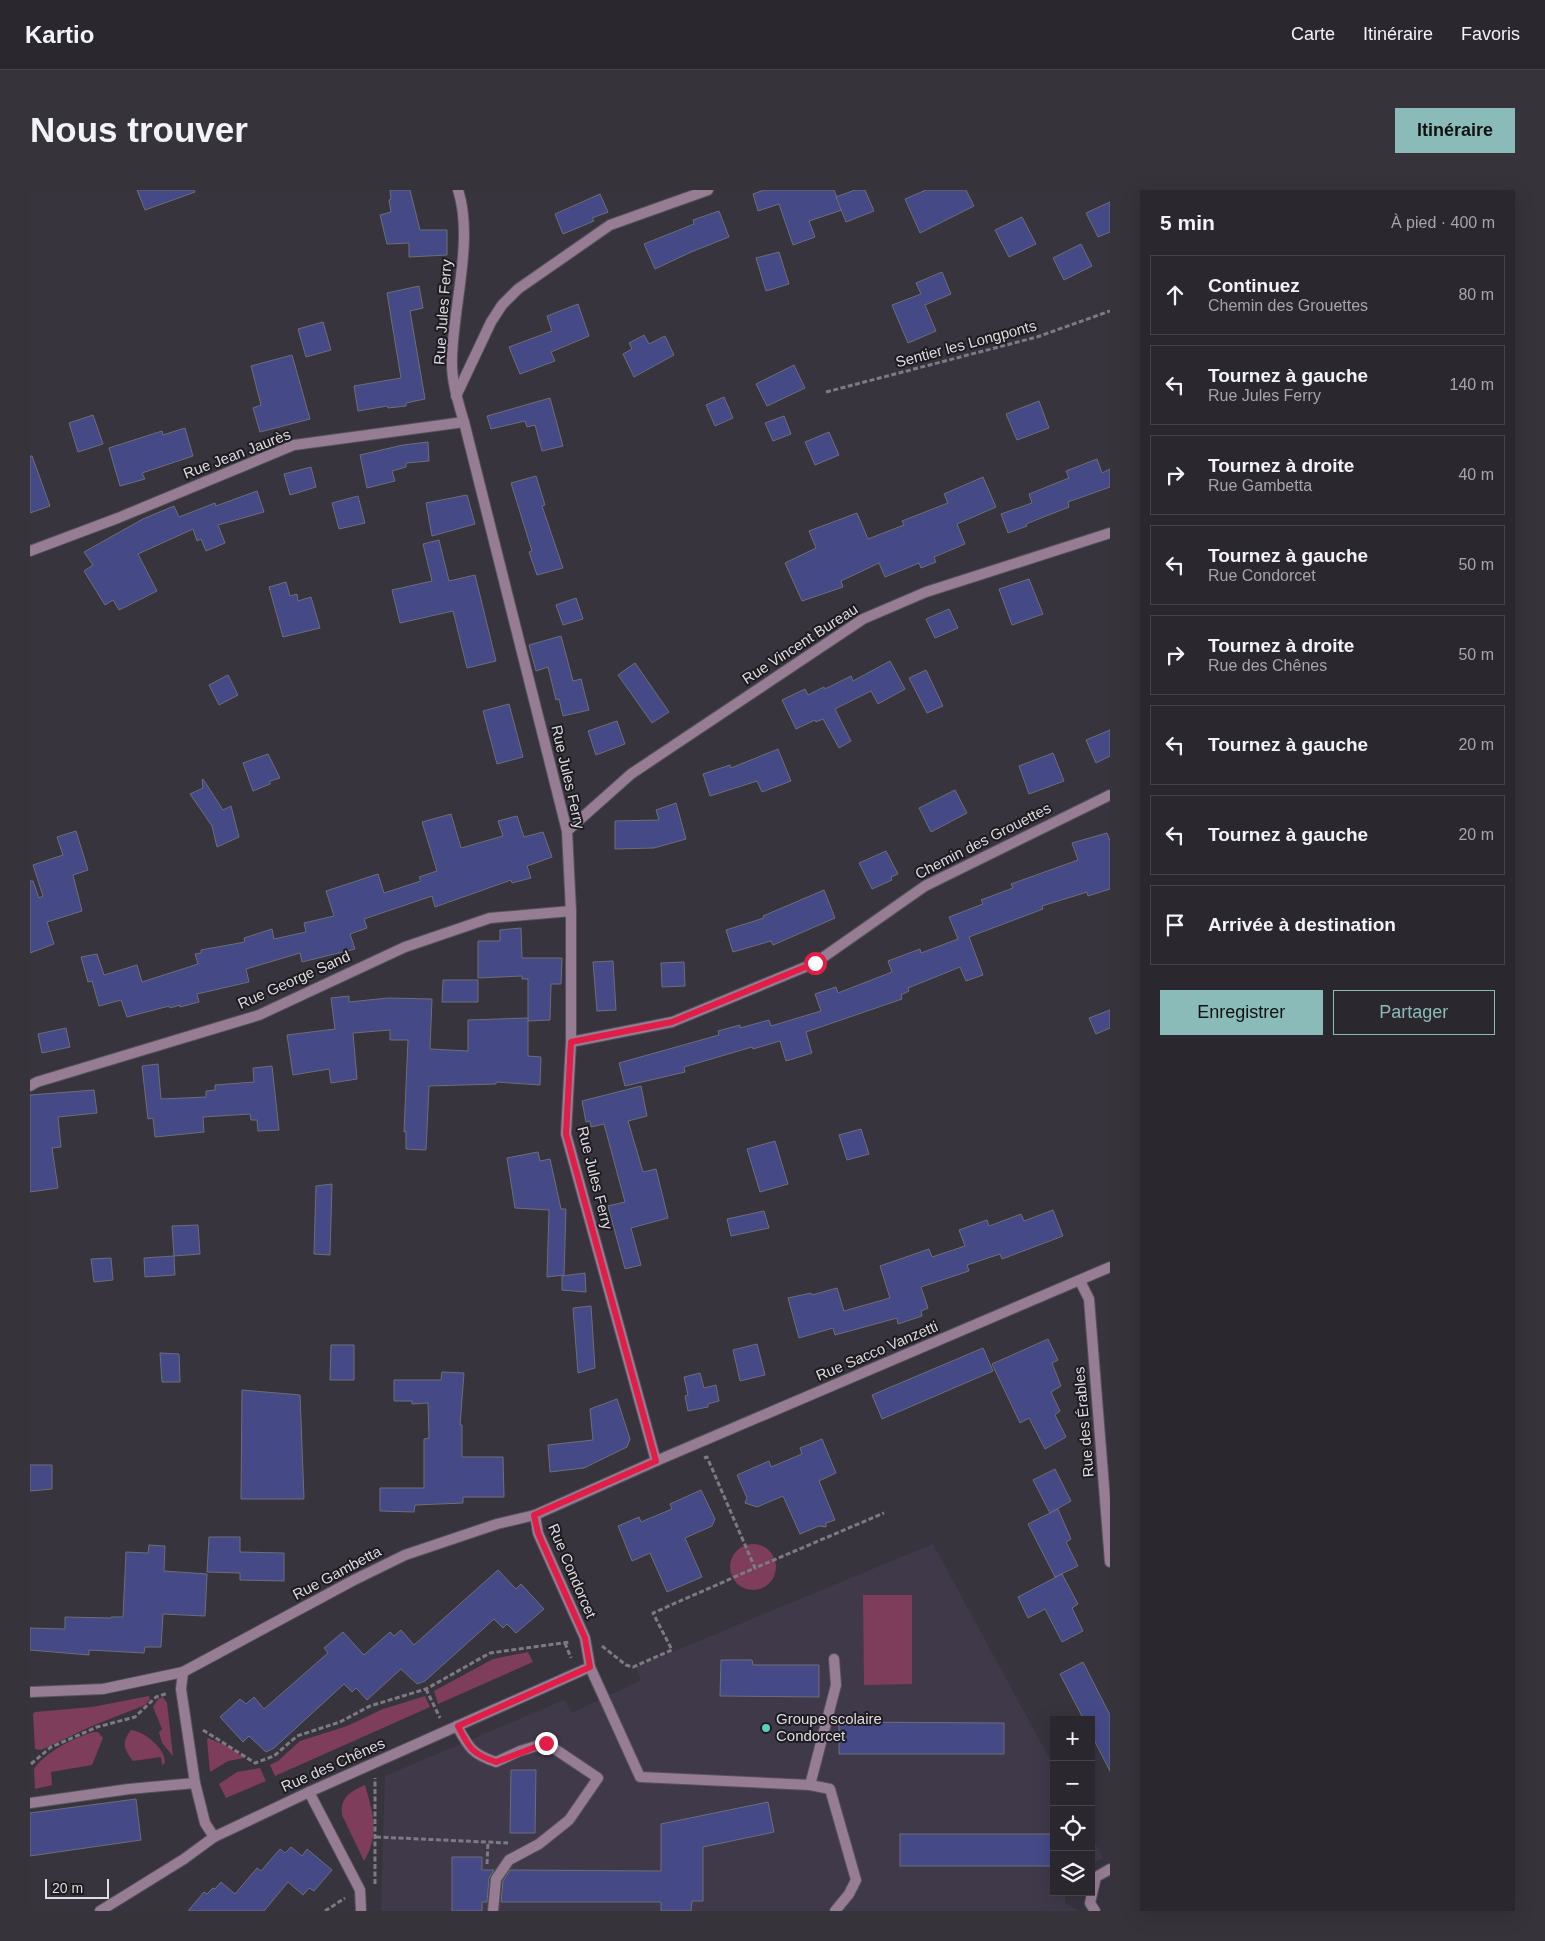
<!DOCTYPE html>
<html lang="fr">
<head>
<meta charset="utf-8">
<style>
  :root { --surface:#2a272e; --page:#36333a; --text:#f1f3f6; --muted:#a5a5aa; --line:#46444a; --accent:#8bbbb9 }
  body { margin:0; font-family:Helvetica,sans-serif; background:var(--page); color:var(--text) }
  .controls { position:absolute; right:15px; bottom:15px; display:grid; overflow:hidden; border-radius:0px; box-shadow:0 5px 20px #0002 }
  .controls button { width:45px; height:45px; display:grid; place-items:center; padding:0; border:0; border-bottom:1px solid var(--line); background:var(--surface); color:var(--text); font:25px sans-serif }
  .scale { position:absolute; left:15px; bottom:12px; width:64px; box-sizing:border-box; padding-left:5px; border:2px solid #dedce2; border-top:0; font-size:14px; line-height:18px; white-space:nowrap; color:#dedce2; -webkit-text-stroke:4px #1e1c21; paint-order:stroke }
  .stop { position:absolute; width:15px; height:15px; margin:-11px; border:4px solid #e11d48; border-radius:50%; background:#fff }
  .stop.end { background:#e11d48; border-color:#fff; box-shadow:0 1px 5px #0008 }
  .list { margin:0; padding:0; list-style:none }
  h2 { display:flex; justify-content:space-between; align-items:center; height:65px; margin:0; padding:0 20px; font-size:21px }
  h2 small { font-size:16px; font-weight:400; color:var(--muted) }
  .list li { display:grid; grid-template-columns:32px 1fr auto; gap:15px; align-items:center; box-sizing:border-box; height:80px; margin:0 10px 10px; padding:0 10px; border:1px solid var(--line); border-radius:0px }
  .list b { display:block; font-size:19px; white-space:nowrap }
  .list p { margin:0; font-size:16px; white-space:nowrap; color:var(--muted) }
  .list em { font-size:16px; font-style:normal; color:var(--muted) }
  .actions { display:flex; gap:10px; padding:15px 20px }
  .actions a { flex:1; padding:11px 0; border:1px solid var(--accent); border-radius:0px; text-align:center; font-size:18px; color:var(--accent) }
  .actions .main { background:var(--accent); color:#111 }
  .icon { flex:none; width:28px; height:28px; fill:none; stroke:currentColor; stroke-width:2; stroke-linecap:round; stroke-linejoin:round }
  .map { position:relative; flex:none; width:1080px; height:1721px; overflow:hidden; border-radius:0px }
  header { display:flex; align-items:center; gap:30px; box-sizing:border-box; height:70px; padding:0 25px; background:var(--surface); border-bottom:1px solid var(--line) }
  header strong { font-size:24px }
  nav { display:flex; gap:28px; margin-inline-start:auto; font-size:18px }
  .intro { display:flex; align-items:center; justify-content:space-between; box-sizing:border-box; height:120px; padding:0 30px }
  h1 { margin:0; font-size:35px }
  .button { padding:12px 22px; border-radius:0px; background:var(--accent); color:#111; font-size:18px; font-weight:700 }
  main { display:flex; gap:30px; padding:0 30px }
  aside { flex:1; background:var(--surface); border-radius:0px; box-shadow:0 5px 20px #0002 }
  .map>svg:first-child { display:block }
</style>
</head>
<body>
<header>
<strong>Kartio</strong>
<nav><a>Carte</a><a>Itinéraire</a><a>Favoris</a></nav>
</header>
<div class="intro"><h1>Nous trouver</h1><a class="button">Itinéraire</a></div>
<main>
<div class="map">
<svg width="1080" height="1721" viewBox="0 0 1080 1721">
  <rect width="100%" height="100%" fill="#38343e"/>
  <g fill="#40394a">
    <path d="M903 1354 1024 1577V1702H1035V1713L1049 1721H351L355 1586 534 1510 542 1523 611 1490 606 1477Z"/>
    <path d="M1061 1646 1073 1668 1061 1674Z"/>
  </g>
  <g fill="#7d3d5b">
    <circle cx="723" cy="1377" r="23"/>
    <path d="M833 1405H882V1494L834 1495Z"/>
    <path d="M498 1462 503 1472 408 1514 404 1501 463 1469Z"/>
    <path d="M119 1506 120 1509 115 1515 62 1536 11 1560 5 1559 3 1524 5 1522 62 1517Z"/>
    <path d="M395 1506 400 1517 245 1586 240 1575 248 1571 270 1551 317 1536 353 1519Z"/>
    <path d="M133 1507 137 1513 143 1566 132 1553 129 1542 132 1539 123 1517 128 1509Z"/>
    <path d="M101 1540C114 1541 136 1559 135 1573L132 1575 131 1567 103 1571C94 1559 91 1553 101 1540Z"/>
    <path d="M63 1542H68L73 1548 62 1575 21 1582 22 1595 5 1599 4 1579C15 1562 44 1548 63 1542Z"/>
    <path d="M178 1548 197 1556 214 1568 198 1571 180 1582 177 1550Z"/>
    <path d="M230 1578 236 1591 196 1608 189 1594 207 1582Z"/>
    <path d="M335 1595C343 1623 350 1645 334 1671L312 1625C310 1607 320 1602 335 1595Z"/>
  </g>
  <g fill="#454986" stroke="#6c6e7a">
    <path d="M107 0H164L165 2 115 20Z"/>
    <path d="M360 0H380L390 40H417V65L379 67V53L357 54 350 25 361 22 359 10 361 9Z"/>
    <path d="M734 0H804L812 20 779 31 785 47 763 55 749 14 728 21 723 4Z"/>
    <path d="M825 0H835L844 21 816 32 806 7Z"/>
    <path d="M896 0H936L944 16 890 43 875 9Z"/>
    <path d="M570 4 578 22 562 28 564 31 533 44 525 24Z"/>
    <path d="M1080 12V42L1068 47 1056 23Z"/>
    <path d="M689 21 699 47 661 62 625 79 614 54 664 34 663 30Z"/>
    <path d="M992 27 1006 54 979 67 965 40Z"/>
    <path d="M1051 54 1062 76 1034 90 1023 68Z"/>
    <path d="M749 62 759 94 736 101 726 68Z"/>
    <path d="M912 82 921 104 895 115 906 141 878 153 862 115 891 104 886 93Z"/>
    <path d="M389 96 393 118 380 121 395 209 376 213V216L358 218 357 216 328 221 324 196 371 188 357 103Z"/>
    <path d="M548 114 559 146 521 162 525 171 490 184 479 157 522 141 517 126Z"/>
    <path d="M293 132 301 160 276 167 268 139Z"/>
    <path d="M614 145 619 154 635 146 644 165 604 187 593 164 602 159 599 153Z"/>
    <path d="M262 165 280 229 230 242 223 218 231 215 221 176Z"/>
    <path d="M764 175 775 198 737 216 726 194Z"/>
    <path d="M694 207 703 228 685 236 676 215Z"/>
    <path d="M520 208 533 256 512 261 505 235 497 237 495 231 461 239 457 226Z"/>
    <path d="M1009 211 1019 238 987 250 976 224Z"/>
    <path d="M63 225 73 254 48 262 39 233Z"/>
    <path d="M754 226 761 244 743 251 735 233Z"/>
    <path d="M155 238 163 266 112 283 115 289 90 296 79 258 132 241 133 245Z"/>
    <path d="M799 242 809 265 785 275 775 252Z"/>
    <path d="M398 252 399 271 376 273V277L362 281 365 291 337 298 330 265 373 255Z"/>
    <path d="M0 266H2L20 316 0 323Z"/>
    <path d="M1067 269 1072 283 1080 279V297L1038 312 1039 317 996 334 997 336 978 343 971 324 1002 313 999 304 1039 288 1036 281Z"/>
    <path d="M281 277 286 297 260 305 254 284Z"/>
    <path d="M506 286 515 315 512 316 533 378 507 385 499 362 502 361 481 293Z"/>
    <path d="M953 287 966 317 927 334 935 354 904 367 906 372 891 378 889 373 855 387 849 373 811 391 813 397 772 411 755 373 786 358 779 341 827 323 838 349 874 335 872 331 918 313 914 304Z"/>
    <path d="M227 301 234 322 188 335 195 353 176 361 171 349 167 351 163 339 108 364 127 401 89 420 83 410 75 415 54 381 63 375 54 362 113 329 144 316 149 327 185 313 186 316Z"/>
    <path d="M437 305 445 334 402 346 396 313Z"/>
    <path d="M328 306 335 333 309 339 302 313Z"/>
    <path d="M409 350 419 391 445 385 466 471 437 478 423 421 370 433 362 400 402 391 393 354Z"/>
    <path d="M999 389 1013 424 982 435 969 399Z"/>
    <path d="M256 392 260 406 267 404 268 411 281 407 290 438 253 447 239 397Z"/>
    <path d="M546 408 553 429 533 435 526 415Z"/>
    <path d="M919 419 928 438 905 448 896 429Z"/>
    <path d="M531 446 543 491 551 489 559 520 533 526 529 509 526 510 518 477 506 481 499 455Z"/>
    <path d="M860 471 875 499 848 514 841 501 805 519 821 551 809 558 793 529 786 532 785 530 766 539 752 510 775 499 778 505 794 497 795 499 821 486 823 491Z"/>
    <path d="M605 473 639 522 622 533 588 485Z"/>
    <path d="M896 480 913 516 897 523 879 488Z"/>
    <path d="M198 485 208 505 189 515 179 495Z"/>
    <path d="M479 514 493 567 467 574 453 521Z"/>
    <path d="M587 531 595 554 566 565 558 541Z"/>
    <path d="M1080 540V566L1066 573 1056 550Z"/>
    <path d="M748 559 761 591 732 602 727 591 680 606 673 584 700 575 701 578Z"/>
    <path d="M1023 563 1034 591 999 604 989 576Z"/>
    <path d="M238 564 250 588 240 591V594L223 601 213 573Z"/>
    <path d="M173 589 193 620 201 616 209 647 187 657 182 636 160 604 173 598 172 590Z"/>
    <path d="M925 600 937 623 901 642 889 618Z"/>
    <path d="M646 613 656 649 624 658 585 659V631L629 630 626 620Z"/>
    <path d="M421 624 431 658 473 646 468 631 487 626 494 647 513 642 522 667 497 676 501 688 482 693 481 690 405 717 402 706 334 729 337 738 320 744 325 759 272 772 270 763 216 779 219 792 167 804 169 812 150 817V815L140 818 139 816 97 827 91 810 69 816 62 791 58 792 51 767 67 764 74 785 107 775 112 792 168 774 165 764 171 763V760L215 752 214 748 242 739 244 749 276 742 274 733 304 726 296 701 348 684 354 703 391 691 389 687 407 681 392 632Z"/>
    <path d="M46 641 58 680 43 685 52 721 17 732 24 754 0 763V691H3L9 708 13 706 3 675 33 665 27 647Z"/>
    <path d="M1077 643 1080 651V699L1058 706 1057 702 1012 716 1013 719 939 747 953 785 936 791 930 777 878 798 879 801 871 805 872 809 776 842 782 863 756 871 750 851 723 859 722 857 654 877 655 882 595 896 589 873 689 845 688 841 710 835V838L739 830 741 836 791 821 785 804 806 797 808 803 862 782 858 771 890 759 891 763 928 749 919 727 953 714 951 710 983 698 981 694 1048 670 1042 653Z"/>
    <path d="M856 661 868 684 861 687 862 690 842 699 829 673Z"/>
    <path d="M794 700 805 728 743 755 741 751 703 762 696 740 734 728 733 726Z"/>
    <path d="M491 738 492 768H532L531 794H521L520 830 498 831V789H492V786L448 788V751H470V740Z"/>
    <path d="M583 771 586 820 567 821 563 772Z"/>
    <path d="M654 772 655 796 632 797 631 773Z"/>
    <path d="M413 790H448V812H412Z"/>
    <path d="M319 806V812L358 808 402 809 400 859 438 861V830L498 828V866L511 867 510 895 466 892V894L399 896 396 960 376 959V941L374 942 378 850H360V840L323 843 327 889 301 893 299 879 263 885 257 845 305 839 301 808Z"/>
    <path d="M1080 820V838L1066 844 1059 828Z"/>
    <path d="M36 838 40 857 12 863 8 844Z"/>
    <path d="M128 874 131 909 176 907V901L185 900V895L224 892 223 878 242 876 249 940 228 941 227 930H221L220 924 173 927 174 942 125 947 123 928 118 929 112 876Z"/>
    <path d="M611 896 617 926 598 931 613 982 626 979 638 1028 601 1038 611 1075 595 1079 578 1016 595 1012 574 934 561 937 560 931 556 932 552 911Z"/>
    <path d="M64 900 67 923 28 927 31 957 22 958 28 998 0 1002V905Z"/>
    <path d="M831 939 839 964 817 970 809 945Z"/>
    <path d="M745 951 758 994 730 1002 717 959Z"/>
    <path d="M508 962 510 971 520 969 531 1019H536L534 1085 517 1087 519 1020 485 1018 477 968Z"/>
    <path d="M302 994 300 1065 284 1064 286 996Z"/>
    <path d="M1023 1020 1033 1046 972 1069 970 1064 937 1075 939 1081 891 1097 898 1118 891 1121 892 1126 868 1134 867 1128 805 1145 803 1138 769 1148 758 1108 781 1103 782 1105 807 1098 814 1121 860 1108 850 1076 899 1059 902 1067 935 1056 929 1040 957 1030 959 1036 991 1024 994 1031Z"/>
    <path d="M734 1021 739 1038 701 1046 697 1029Z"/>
    <path d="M168 1035 170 1064 144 1066 142 1036Z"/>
    <path d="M144 1066 145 1085 115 1087 114 1068Z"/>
    <path d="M81 1068 83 1090 64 1092 61 1069Z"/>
    <path d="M555 1083 556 1102 532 1100V1086Z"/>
    <path d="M561 1116 565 1178 548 1183 543 1118Z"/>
    <path d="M1018 1149 1028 1170 1022 1173 1031 1196 1021 1202 1030 1221 1025 1225 1036 1247 1015 1259 999 1228 990 1233 962 1174Z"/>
    <path d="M727 1154 735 1185 710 1191 703 1160Z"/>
    <path d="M301 1155H324V1190H300Z"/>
    <path d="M953 1158 963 1181 852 1229 842 1205Z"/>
    <path d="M130 1163 149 1164 150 1192H132Z"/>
    <path d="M412 1182 434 1183 430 1235H432V1267H473L474 1307H433V1313L385 1315 384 1322 350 1321V1298H394V1249L399 1248 398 1213 382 1214V1211H364V1190H411Z"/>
    <path d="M670 1183 674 1198 686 1195 689 1211 678 1214V1217L658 1221 655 1206 658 1205 654 1187Z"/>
    <path d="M212 1200 270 1205 274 1309H211Z"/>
    <path d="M587 1209 600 1249 597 1257 554 1278 520 1282 518 1255 563 1250 560 1219Z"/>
    <path d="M792 1249 806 1283 789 1291 805 1330 796 1333V1337L789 1336 770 1344 753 1306 727 1317 715 1313 717 1308 707 1285 739 1271 741 1277 772 1264 770 1258Z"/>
    <path d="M0 1275H22V1299L0 1301Z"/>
    <path d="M1025 1279 1041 1311 1020 1323 1003 1290Z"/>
    <path d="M671 1300 685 1329 682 1336 655 1348 672 1387 637 1402 620 1363 602 1371 588 1336 609 1327 611 1332 642 1319 640 1314Z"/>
    <path d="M1028 1319 1041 1349 1036 1352 1048 1376 1025 1387 998 1334Z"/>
    <path d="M179 1347H210V1362L254 1363V1391L210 1390V1383L177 1382Z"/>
    <path d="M119 1355 135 1356 134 1381 177 1384 175 1426 133 1424 131 1457H115L114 1463 59 1460V1465L0 1460V1438L35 1439V1427L81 1428V1427H93L96 1362 118 1363Z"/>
    <path d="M468 1380 486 1399 491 1394 514 1419 486 1443 477 1434 473 1438 464 1429 395 1491 387 1494 371 1479 337 1510 326 1498 322 1502 314 1494 244 1558 236 1562 219 1546 213 1552 190 1527 210 1509 216 1514 224 1507 234 1519 298 1463 294 1458 313 1442 334 1465 360 1442 364 1446 371 1440 384 1455Z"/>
    <path d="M1032 1384 1048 1414 1042 1418 1053 1441 1032 1452 1015 1419 998 1428 988 1407Z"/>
    <path d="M691 1470H722L723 1475H789V1507L690 1506Z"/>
    <path d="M1053 1472 1080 1525V1581L1061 1544V1530H1054L1030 1484Z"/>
    <path d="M809 1532 974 1533V1564H809Z"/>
    <path d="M481 1580H506L505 1643H480Z"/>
    <path d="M106 1609 111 1650 0 1666V1623Z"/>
    <path d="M738 1612 744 1642 673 1657V1711H662L661 1721H631V1712H471L473 1691 480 1680 631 1681V1634Z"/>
    <rect x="870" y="1644" width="154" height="32"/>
    <path d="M261 1657 272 1666 277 1659 302 1680 284 1701 279 1698 273 1705 258 1692 234 1721H158L174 1702 177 1704 183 1698 185 1699 191 1692 205 1704 227 1678 231 1681 250 1659 255 1663Z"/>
    <path d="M422 1667H452V1680H464L459 1688 457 1712H452V1721H422Z"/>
  </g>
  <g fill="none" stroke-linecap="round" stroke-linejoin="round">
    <defs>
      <g id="service">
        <path d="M560 1477 610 1587 780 1595 806 1495 804 1469"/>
        <path d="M427 1536C439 1558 442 1564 466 1572L490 1561 516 1553 568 1588 539 1630 509 1654 479 1670 466 1689 463 1721"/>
        <path d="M780 1595 800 1599 826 1690 819 1704 805 1721"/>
        <path d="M0 1613 99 1599 165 1593"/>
      </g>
      <g id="minor">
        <path d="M428 0C444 49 423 117 422 168 421 190 428 212 434 232L537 641 541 721V852L536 944 626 1271"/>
        <path d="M426 206 461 132 472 115 488 99 580 35 678 0"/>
        <path d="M0 361 88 328 264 255 434 232"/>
        <path d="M537 641 601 584 833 429 896 402 1080 343"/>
        <path d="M541 852 642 832 785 773 895 696 1080 605"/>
        <path d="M0 896 7 892 229 825 375 757 460 728 541 721"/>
        <path d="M1050 1091 1059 1109 1080 1372"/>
        <path d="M153 1482 151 1499 165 1593 175 1633 184 1647"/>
        <path d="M0 1502 73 1499 153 1482 324 1390 375 1365 467 1334 505 1325 626 1271 1080 1077"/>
        <path d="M279 1602 330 1700 331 1721"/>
        <path d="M70 1721 154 1669 184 1647 279 1602 560 1477 555 1448 508 1343 505 1325"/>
        <path d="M1065 1721 1060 1713 1066 1687 1080 1679"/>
      </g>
    </defs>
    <use href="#service" stroke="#56525c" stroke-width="12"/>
    <use href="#minor" stroke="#56525c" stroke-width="12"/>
    <g stroke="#7e7a83" stroke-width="3" stroke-dasharray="5 2.5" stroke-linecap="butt">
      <path d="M796 202 1007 147 1080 121"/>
      <path d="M674 1268 677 1267 725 1378 854 1323"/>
      <path d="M535 1453 541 1468"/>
      <path d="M572 1456 596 1475 603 1477 642 1460 623 1423 725 1378"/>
      <path d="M396 1499 410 1528"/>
      <path d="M173 1540 225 1573 244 1566 267 1546 310 1532 340 1516 396 1499 460 1463 540 1452"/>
      <path d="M1 1574 21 1557 67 1537 105 1527 126 1507 138 1503"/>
      <path d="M346 1647 478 1653"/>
      <path d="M457 1674 458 1652"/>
      <path d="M345 1694V1588"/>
      <path d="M295 1721 315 1708"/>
    </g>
    <use href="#service" stroke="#967d94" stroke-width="10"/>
    <use href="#minor" stroke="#967d94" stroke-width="10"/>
  </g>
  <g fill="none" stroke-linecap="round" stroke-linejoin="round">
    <path stroke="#e11d48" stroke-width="6" d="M516 1553 466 1572C442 1564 439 1558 428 1536L560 1477 555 1448 508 1343 504 1325 626 1271 536 944 541 852 642 832 785 773"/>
  </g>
  <circle fill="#5cceba" stroke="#1e1c21" stroke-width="2" cx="736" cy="1538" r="5"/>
  <g text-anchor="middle" stroke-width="4" stroke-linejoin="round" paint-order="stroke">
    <g font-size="15" fill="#dedce2" stroke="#1e1c21">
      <text transform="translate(413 122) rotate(-86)" y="5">Rue Jules Ferry</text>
      <text transform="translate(936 154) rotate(-15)" y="5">Sentier les Longponts</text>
      <text transform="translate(207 264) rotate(-21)" y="5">Rue Jean Jaurès</text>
      <text transform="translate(770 454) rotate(-33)" y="5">Rue Vincent Bureau</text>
      <text transform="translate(538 587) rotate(77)" y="5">Rue Jules Ferry</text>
      <text transform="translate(953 651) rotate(-27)" y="5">Chemin des Grouettes</text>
      <text transform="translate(264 790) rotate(-24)" y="5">Rue George Sand</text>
      <text transform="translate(565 988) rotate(76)" y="5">Rue Jules Ferry</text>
      <text transform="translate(847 1161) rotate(-23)" y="5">Rue Sacco Vanzetti</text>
      <text transform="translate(1054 1232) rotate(-95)" y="5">Rue des Érables</text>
      <text transform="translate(542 1381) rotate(67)" y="5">Rue Condorcet</text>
      <text transform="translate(307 1383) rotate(-28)" y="5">Rue Gambetta</text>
      <text transform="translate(303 1575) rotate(-24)" y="5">Rue des Chênes</text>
    </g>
    <g font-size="15" fill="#dedce2" stroke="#1e1c21" text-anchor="start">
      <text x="746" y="1534">Groupe scolaire<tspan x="746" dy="17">Condorcet</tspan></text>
    </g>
  </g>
</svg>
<div class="controls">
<button>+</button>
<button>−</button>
<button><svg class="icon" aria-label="locate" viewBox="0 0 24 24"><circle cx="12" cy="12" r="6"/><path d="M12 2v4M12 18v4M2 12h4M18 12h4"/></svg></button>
<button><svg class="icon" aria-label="layers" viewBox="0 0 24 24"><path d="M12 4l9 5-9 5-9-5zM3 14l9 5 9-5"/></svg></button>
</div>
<div class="scale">20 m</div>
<div class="stop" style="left:785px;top:773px"></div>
<div class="stop end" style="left:516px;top:1553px"></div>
</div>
<aside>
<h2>5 min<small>À pied · 400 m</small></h2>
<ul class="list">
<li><svg class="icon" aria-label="ahead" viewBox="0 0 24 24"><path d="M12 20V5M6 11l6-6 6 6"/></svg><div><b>Continuez</b><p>Chemin des Grouettes</p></div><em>80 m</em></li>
<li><svg class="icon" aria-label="left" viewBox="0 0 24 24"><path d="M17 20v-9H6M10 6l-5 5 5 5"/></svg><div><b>Tournez à gauche</b><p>Rue Jules Ferry</p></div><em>140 m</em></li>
<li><svg class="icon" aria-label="right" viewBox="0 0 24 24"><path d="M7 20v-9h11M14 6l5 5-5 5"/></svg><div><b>Tournez à droite</b><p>Rue Gambetta</p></div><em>40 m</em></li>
<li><svg class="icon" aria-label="left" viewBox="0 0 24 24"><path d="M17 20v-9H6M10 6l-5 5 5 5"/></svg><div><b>Tournez à gauche</b><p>Rue Condorcet</p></div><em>50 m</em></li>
<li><svg class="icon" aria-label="right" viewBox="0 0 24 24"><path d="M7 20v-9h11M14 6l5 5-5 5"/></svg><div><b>Tournez à droite</b><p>Rue des Chênes</p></div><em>50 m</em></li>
<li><svg class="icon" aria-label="left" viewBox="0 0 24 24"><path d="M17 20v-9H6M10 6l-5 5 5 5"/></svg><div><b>Tournez à gauche</b></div><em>20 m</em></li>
<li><svg class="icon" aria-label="left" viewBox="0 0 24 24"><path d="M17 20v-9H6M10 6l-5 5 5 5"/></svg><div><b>Tournez à gauche</b></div><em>20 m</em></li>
<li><svg class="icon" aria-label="arrive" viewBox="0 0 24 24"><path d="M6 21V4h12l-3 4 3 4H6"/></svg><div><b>Arrivée à destination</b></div></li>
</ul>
<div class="actions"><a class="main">Enregistrer</a><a>Partager</a></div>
</aside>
</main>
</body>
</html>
